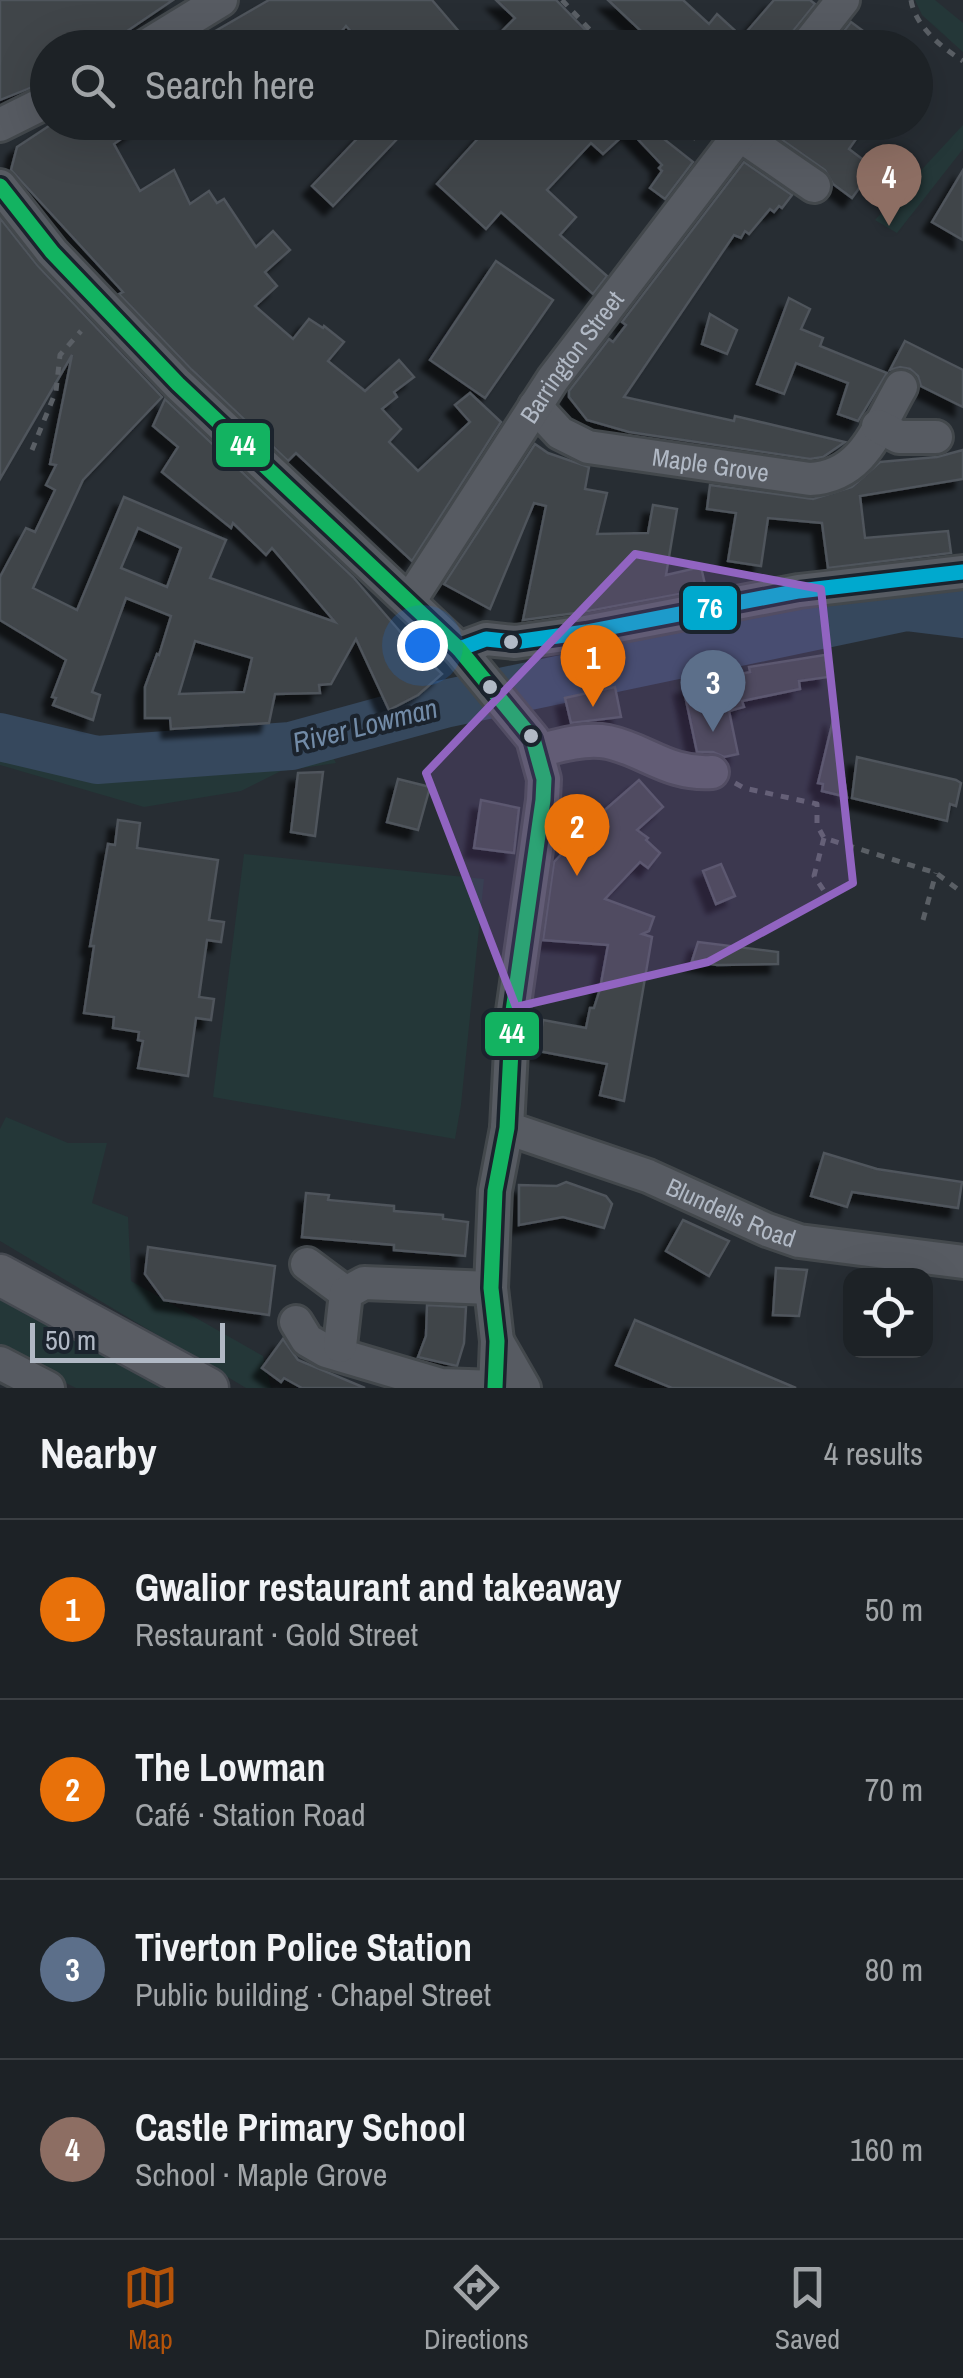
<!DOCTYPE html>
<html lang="en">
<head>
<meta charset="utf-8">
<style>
  :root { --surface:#1d2226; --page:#2a2f32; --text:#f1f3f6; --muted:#a0a4a7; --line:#3b3f43; --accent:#b45309 }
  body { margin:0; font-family:"Archivo Narrow",sans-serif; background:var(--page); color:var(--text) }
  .controls { position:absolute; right:30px; bottom:30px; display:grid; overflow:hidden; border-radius:20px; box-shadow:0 10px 40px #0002 }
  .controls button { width:90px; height:90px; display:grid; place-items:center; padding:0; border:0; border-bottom:2px solid var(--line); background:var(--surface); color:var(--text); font:50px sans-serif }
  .scale { position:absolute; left:30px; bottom:25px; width:195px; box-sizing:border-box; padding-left:10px; border:5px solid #b1b9c5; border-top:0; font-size:28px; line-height:35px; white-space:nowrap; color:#b1b9c5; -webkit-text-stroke:8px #1b232d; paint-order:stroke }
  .you { position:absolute; left:422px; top:645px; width:35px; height:35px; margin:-25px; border:8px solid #fff; border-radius:50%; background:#1a73e8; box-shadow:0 0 0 15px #1a73e833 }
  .badge { display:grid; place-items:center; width:65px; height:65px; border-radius:50%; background:var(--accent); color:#fff; font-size:32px; font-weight:700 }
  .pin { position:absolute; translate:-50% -82px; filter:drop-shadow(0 2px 5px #0008) }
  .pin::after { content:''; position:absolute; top:52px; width:35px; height:30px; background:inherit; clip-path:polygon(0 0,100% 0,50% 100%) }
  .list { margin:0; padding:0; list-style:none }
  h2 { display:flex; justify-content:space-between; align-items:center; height:130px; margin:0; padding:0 40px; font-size:42px }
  h2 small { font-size:32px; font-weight:400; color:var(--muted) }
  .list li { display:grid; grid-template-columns:65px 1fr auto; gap:30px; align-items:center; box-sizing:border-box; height:180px; padding:0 40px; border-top:2px solid var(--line) }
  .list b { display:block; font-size:38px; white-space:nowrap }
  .list p { margin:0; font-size:32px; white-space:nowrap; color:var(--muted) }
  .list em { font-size:32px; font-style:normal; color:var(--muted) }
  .icon { flex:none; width:55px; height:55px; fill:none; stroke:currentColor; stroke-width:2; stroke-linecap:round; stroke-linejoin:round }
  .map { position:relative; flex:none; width:963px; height:1388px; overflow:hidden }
  .search { position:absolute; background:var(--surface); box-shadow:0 10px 40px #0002; left:30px; right:30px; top:30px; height:110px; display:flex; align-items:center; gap:25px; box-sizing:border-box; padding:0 35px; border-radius:55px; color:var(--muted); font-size:38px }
  .sheet { height:850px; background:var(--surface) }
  nav { display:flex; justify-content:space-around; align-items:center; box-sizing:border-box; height:140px; border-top:2px solid var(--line); background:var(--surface); font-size:28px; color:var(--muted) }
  nav a { display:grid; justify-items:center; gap:5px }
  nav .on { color:var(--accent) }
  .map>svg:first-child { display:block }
</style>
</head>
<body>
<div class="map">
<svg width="963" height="1388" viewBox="0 0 963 1388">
  <defs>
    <filter id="shadow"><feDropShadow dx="-9" dy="9" stdDeviation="2.5" flood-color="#0009"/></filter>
  </defs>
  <rect width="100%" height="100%" fill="#272d33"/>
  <g fill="#243738">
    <path d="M915 0H935L963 23V52L922 15Z"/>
    <path d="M963 125V149L897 233 875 220Z"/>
    <path d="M317 728 336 763 281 771 241 791 144 807 0 765V735L59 751 204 743Z"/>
    <path d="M244 854 484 879 461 1105 455 1139 213 1097Z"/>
    <path d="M6 1117 68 1143H107L92 1203 128 1217 131 1281 263 1356 271 1388H246L0 1241V1129Z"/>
    <path d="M0 1285 182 1388H76L0 1350Z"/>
  </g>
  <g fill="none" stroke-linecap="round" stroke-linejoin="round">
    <path stroke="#36485d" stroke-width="48" d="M0 737 97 760 291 746 444 704 906 607 963 614"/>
  </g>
  <g fill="#3f444a" stroke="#4f545b" stroke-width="2.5" fill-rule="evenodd" filter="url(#shadow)">
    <path d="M0 0H173L102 48H48V81L0 100Z"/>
    <path d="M269 0H432L473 48H365L346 26 328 48H186Z"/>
    <path d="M496 0H556L603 48H485L515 18Z"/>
    <path d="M608 0H683L709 24 717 14 742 37 774 0H810L815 4 789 36 785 48H659Z"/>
    <path d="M851 22 886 48H831Z"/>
    <path d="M55 122H145L114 144 140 191 174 170 190 204 209 191 217 203 224 199 256 247 273 231 290 250 265 272 277 286 255 306 293 339 309 319 323 328 324 326 344 342 328 361 365 391 399 360 414 377 394 392 397 397 382 409 401 429 389 442 418 471 470 422 455 405 470 393 501 422 412 561 296 453 288 461 192 370 119 294 123 292 11 170 17 147Z"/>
    <path d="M373 122H382L398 138 333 206 312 186Z"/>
    <path d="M493 122H674L660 136 693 162 665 199 650 188 662 171 659 168 662 165 629 130 603 154 591 143 547 190 576 217 560 235 607 276 593 294 501 212 486 229 437 184Z"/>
    <path d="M788 122H868L849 149 874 168 852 198 833 184 825 170 778 137Z"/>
    <path d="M744 162 792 195 782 208 779 206 774 212 770 209 749 234 745 231 741 238 734 235 624 397 734 421 735 416 845 442 823 457 810 459 629 432 587 420 569 397V391L609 339 613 342 626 325 622 322Z"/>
    <path d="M963 170V240L932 222Z"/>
    <path d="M0 218 38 266 162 397 83 480 33 588 77 610 124 497 226 540 210 578 335 622 272 548 266 555 233 523 231 528 162 472 178 447 153 426 165 399 353 577 409 642 442 674 418 695 389 710 356 639 331 684 319 685 320 693 275 694 269 723 171 729 170 718H145V687L157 654 159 655 171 616 126 598 92 692 100 695 93 720 53 705 56 698 52 697 66 660 0 620V577L26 528 35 532 55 490 46 485 56 465 50 464 72 355 0 479ZM138 528 181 548 167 587 121 568ZM195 641 252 658 244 692 179 694Z"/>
    <path d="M496 261 553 300 485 398 430 360Z"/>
    <path d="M789 298 810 309 801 329 823 338 820 346 887 373 858 421 838 414 848 383 796 363 784 394 757 384Z"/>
    <path d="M710 314 737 330 727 354 702 344Z"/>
    <path d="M905 341 963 370V407L921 386 918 376 910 369 900 367 890 370Z"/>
    <path d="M535 444 548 453 589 467 585 489 607 493 597 534 648 533 653 505 677 509 666 575 701 567 706 589 583 612 523 620 546 506 534 503 490 609 444 584Z"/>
    <path d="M963 450V479L860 496 865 538 948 531 951 553 828 568 822 523 768 518 761 566 728 561 736 513 707 509 710 485 813 499 852 487 880 462 937 457Z"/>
    <path d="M825 655 828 677 799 681 800 689 742 701 744 707 729 711 738 754 724 757 713 752H697L683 686 750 672 749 667Z"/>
    <path d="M615 687 621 717 571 723 565 698Z"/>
    <path d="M834 716 847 797 822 791 823 784 818 783Z"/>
    <path d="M857 757 956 780 961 783 956 806 950 804 947 821 852 798Z"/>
    <path d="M323 772 315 836 291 832 298 773Z"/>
    <path d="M398 779 430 787 418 830 387 822Z"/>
    <path d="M639 780 663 807 637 830 648 838 646 840 660 853 648 868 640 862 605 899 654 917 649 931 642 934 652 937 624 1101 600 1095 607 1064 533 1050 537 1026H542L543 1020 586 1028 590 1008H594L600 989 608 945 543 940 554 862 598 816Z"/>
    <path d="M481 800 519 808 514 853 474 848Z"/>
    <path d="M118 820 140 823 137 848 218 860 209 920 224 922 221 942 207 940 199 997 214 999 211 1020 196 1018 188 1076 138 1068 143 1041 138 1040 139 1032 113 1028 114 1017 84 1013 94 946H90L108 844 115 845Z"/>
    <path d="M721 864 735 896 716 904 703 871Z"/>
    <path d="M698 942 778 952V964L717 965 692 961Z"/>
    <path d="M824 1153 877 1169 962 1182 958 1208 852 1192 847 1207 811 1196Z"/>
    <path d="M566 1182 606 1196 612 1204 604 1228 563 1217 519 1225V1185L557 1186Z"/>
    <path d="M306 1193 329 1195 328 1200 394 1206V1211L443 1215V1219L468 1222 465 1256 394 1250V1245L302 1237Z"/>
    <path d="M683 1220 729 1241 709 1276 666 1251Z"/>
    <path d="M148 1247 275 1266 269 1315 164 1300 145 1274Z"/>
    <path d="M776 1268 807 1270 799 1316 773 1315Z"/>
    <path d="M427 1305 466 1307 464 1343 457 1366 418 1357 426 1336Z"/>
    <path d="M635 1320 796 1388H672L616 1365Z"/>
    <path d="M283 1339 298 1360 365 1388H302L284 1378 281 1382 262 1368Z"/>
  </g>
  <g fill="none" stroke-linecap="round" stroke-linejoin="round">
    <defs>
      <g id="minor">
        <path d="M143 48 221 0"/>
        <path d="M805 48 843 0"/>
        <path d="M0 125 48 101"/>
        <path d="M740 135 814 186"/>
        <path d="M0 186 52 252 178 384 459 649 533 739 544 779 543 800 513 1011 507 1128 495 1191 491 1288 497 1341 495 1388"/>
        <path id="s1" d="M535 406 560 433 588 447 810 479C864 476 877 428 901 387"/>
        <path d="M878 426 899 437H936"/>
        <path id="s2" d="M410 600 553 379 749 122"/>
        <path d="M459 649 486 639 515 642 586 632 799 591 963 572"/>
        <path d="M538 751C560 745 585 738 608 742 646 750 668 775 712 772"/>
        <path id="s3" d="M507 1128 648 1176 767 1230 799 1241 963 1262"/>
        <path d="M307 1264 346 1293"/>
        <path d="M296 1322 307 1340 326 1351 441 1385 495 1387"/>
        <path d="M497 1341 524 1388"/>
        <path d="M340 1346 346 1293 364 1283 491 1288"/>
        <path d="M0 1363 48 1388"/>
      </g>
      <path id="major" d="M0 1275 208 1388"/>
    </defs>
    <use href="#minor" stroke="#43484c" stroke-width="38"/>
    <use href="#major" stroke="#454950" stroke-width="45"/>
    <g stroke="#5a5f65" stroke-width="5" stroke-dasharray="8 8" stroke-linecap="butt">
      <path d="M562 0 607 48"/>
      <path d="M911 0C915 26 942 48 963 61"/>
      <path d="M679 122 698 141"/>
      <path d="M32 450 56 391 60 355 81 331"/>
      <path d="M735 783 744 788 817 804V825L824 838 936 873 963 893"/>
      <path d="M824 838 814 876 829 898"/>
      <path d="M923 920 936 873"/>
    </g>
    <use href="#minor" stroke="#575b62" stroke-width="32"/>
    <use href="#major" stroke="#5a5d64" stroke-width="40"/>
    <defs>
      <path id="bus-1" d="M459 649 486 639 515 642 586 632 799 591 963 572"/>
      <path id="bus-2" d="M0 186 52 252 178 384 459 649 533 739 544 779 543 800 513 1011 507 1128 495 1191 491 1288 497 1341 495 1388"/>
    </defs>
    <use href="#bus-1" stroke="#1b232d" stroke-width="22"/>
    <use href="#bus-2" stroke="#1b232d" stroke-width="22"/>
    <use href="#bus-1" stroke="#00a9ce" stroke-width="15"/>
    <use href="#bus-2" stroke="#13b361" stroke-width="15"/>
  </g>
  <path fill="#9164c1" fill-opacity="0.2" stroke="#9164c1" stroke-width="8" stroke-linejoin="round" d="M635 554 821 589 853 883 708 962 516 1007 426 773Z"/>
  <g fill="#b1b9c5" stroke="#1b232d" stroke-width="4">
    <circle cx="511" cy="642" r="9"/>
    <circle cx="490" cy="687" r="9"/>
    <circle cx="531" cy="736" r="9"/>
  </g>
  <g text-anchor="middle" stroke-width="8" stroke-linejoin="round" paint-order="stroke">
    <g font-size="25" fill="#b1b9c5" stroke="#1b232d">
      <text dy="9" stroke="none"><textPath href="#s2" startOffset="292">Barrington Street</textPath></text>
      <text dy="9" stroke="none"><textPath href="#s1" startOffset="192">Maple Grove</textPath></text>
      <text dy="9" stroke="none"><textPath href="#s3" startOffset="240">Blundells Road</textPath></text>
    </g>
    <g font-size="28" font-style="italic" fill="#728ba7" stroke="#1b232d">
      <text transform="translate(365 725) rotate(-14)" y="10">River Lowman</text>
    </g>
  </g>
  <g stroke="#1b232d" stroke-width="4">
    <rect x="214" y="421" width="58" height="48" rx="10" fill="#13b361"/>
    <rect x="681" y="584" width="58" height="48" rx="10" fill="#00a9ce"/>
    <rect x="483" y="1010" width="58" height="48" rx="10" fill="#13b361"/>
  </g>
  <g font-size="28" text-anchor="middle" font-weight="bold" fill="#fff">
    <text x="243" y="455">44</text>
    <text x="710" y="618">76</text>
    <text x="512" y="1043">44</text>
  </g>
</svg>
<div class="controls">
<button><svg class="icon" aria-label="locate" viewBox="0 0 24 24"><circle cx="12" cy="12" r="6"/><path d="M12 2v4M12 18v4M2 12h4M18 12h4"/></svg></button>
</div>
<div class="scale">50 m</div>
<div class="you"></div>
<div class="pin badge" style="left:593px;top:707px;background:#e8710a">1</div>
<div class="pin badge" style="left:577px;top:876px;background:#e8710a">2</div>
<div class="pin badge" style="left:713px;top:732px;background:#5c6f8a">3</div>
<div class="pin badge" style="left:889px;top:226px;background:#8d6e63">4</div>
<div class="search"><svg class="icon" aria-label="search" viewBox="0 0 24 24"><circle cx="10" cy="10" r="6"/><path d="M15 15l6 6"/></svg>Search here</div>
</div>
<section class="sheet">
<h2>Nearby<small>4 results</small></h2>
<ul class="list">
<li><span class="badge" style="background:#e8710a">1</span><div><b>Gwalior restaurant and takeaway</b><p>Restaurant · Gold Street</p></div><em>50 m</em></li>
<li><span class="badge" style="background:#e8710a">2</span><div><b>The Lowman</b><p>Café · Station Road</p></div><em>70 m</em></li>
<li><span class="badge" style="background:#5c6f8a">3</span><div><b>Tiverton Police Station</b><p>Public building · Chapel Street</p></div><em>80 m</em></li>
<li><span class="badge" style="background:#8d6e63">4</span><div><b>Castle Primary School</b><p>School · Maple Grove</p></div><em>160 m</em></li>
</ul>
</section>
<nav>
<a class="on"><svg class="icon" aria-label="map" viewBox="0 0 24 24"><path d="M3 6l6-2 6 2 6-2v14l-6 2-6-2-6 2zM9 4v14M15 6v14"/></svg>Map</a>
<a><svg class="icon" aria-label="directions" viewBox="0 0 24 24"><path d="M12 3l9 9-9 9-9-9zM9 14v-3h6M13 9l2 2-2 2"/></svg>Directions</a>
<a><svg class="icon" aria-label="saved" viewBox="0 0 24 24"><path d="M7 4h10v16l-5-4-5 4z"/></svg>Saved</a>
</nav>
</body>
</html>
